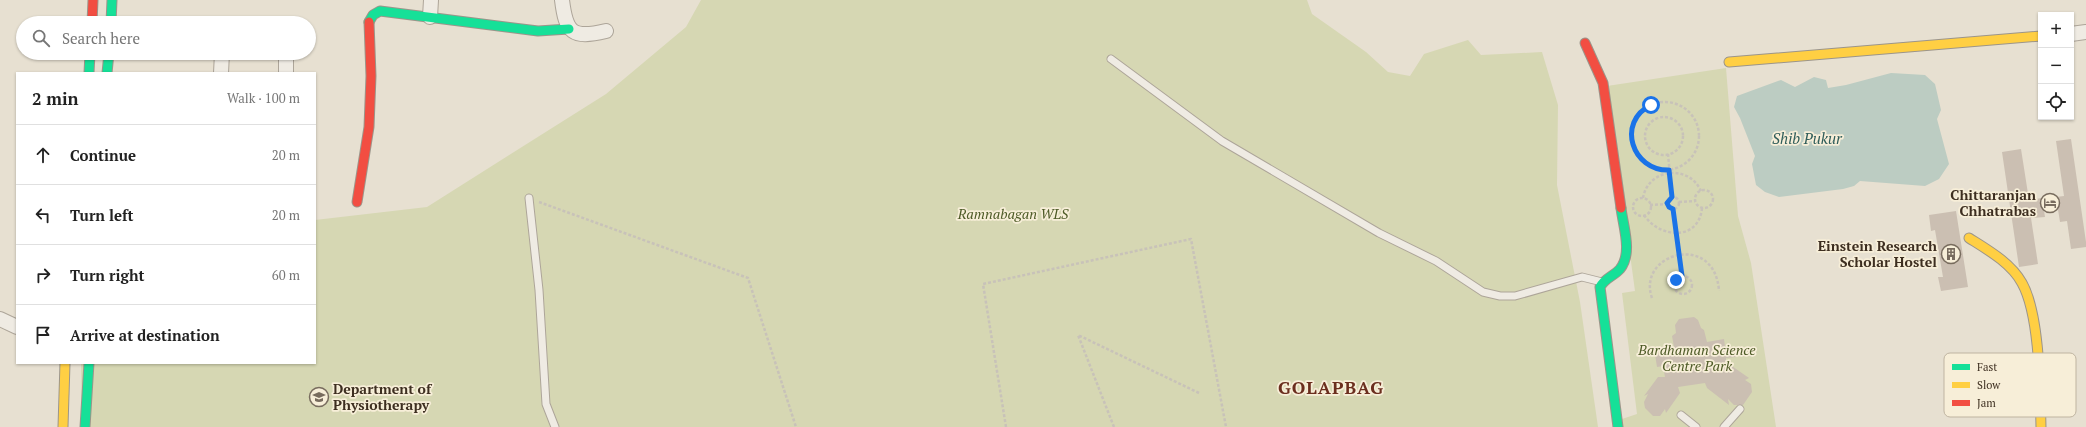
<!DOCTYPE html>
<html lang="en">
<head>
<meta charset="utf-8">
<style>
  :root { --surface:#fff; --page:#f2f2f2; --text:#222; --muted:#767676; --line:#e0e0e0 }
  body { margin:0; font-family:"PT Serif",serif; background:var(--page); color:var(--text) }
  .controls { position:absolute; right:12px; top:12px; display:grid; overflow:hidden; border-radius:0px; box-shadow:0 1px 3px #0004 }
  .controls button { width:36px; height:36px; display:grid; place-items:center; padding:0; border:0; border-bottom:1px solid var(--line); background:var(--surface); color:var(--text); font:20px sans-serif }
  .stop { position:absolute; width:12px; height:12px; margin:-9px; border:3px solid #1a73e8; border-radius:50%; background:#fff }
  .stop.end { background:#1a73e8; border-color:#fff; box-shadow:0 1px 4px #0008 }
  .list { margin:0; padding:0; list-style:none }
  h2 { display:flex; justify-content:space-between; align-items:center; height:52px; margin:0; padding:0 16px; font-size:17px }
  h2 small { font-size:13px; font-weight:400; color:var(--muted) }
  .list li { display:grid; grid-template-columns:26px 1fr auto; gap:12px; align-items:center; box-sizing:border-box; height:60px; padding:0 16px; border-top:1px solid var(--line) }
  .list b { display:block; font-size:15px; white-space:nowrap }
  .list em { font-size:13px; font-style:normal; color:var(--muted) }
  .icon { flex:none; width:22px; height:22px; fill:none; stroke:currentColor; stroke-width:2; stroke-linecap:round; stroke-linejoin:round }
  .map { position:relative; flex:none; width:2086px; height:427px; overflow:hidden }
  .search { position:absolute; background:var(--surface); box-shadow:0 1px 3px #0004; left:16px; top:16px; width:300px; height:44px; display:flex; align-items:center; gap:10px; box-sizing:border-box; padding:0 14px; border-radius:22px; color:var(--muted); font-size:15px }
  .panel { position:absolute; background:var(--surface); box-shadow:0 1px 3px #0004; left:16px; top:72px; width:300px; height:292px; border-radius:0px }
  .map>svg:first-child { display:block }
</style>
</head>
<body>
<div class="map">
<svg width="2086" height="427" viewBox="0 0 2086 427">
  <rect width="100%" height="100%" fill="#e7e0d1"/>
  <g fill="#d6d7b3">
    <path d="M701 0H1307L1312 14 1366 52 1388 72 1410 76 1424 54 1468 40 1481 55 1542 52 1558 105 1557 185 1580 302 1598 427H82L81 363H315V220L427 207 606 94 686 27Z"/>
    <path d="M1726 68 1738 216 1751 263 1776 427H1620L1619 420 1637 414 1622 293 1635 291 1607 86Z"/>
  </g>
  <path fill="#bcccc2" d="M1891 73 1925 75 1935 84 1941 110 1937 119 1949 164 1939 179 1925 186 1860 181 1854 186 1843 189 1779 197 1765 192 1756 185 1752 164 1755 156 1740 118 1734 107 1737 96 1781 80 1795 87 1814 77 1826 80 1828 88 1846 85Z"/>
  <g fill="#cbbfb2">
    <path d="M2071 139 2086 242V247L2071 249 2067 221 2060 222 2056 197 2064 196 2056 141Z"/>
    <path d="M2021 149 2029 200 2042 198 2045 217 2031 218 2038 264 2019 267 2002 152Z"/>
    <path d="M1956 211 1968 287 1941 291 1938 277H1943L1935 230 1931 231 1929 215Z"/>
    <path d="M1694 317 1698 320 1701 328 1704 330 1707 342 1724 339 1726 354 1736 352V357L1726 358V362L1749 378 1745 380 1751 384 1752 392 1743 405H1734L1728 399 1729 405 1707 388 1705 383 1678 387 1680 393 1666 413 1665 409 1660 416H1653L1645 408 1644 402 1648 394 1644 396 1658 377H1665L1663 366 1657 367 1654 348 1674 347 1672 336 1676 333 1675 325 1679 319Z"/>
  </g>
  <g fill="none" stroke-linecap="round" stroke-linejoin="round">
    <defs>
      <g id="lane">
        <path d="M1111 59 1222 141 1379 233 1436 261 1483 292 1500 296H1515L1582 277 1602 282"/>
        <path d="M529 198 539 290 546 404 555 427"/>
        <path d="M1681 415 1696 427"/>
        <path d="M1724 427 1740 409"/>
      </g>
      <g id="street">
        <path d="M562 0C566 33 572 39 606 31"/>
        <path d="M430 17 431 0"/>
        <path d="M2071 34 2086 32"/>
        <path d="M286 53V73"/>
        <path d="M221 73 222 53"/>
        <path d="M0 319 17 327"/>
      </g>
      <g id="fast">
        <path d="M369 22 373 15 380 11 538 31 569 29"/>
        <path d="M111 23 112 0"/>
        <path d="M89 73 90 53"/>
        <path d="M107 73 109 53"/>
        <path d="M85 427 89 363"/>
        <path d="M1618 427 1600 287C1605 278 1614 276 1620 269 1633 253 1623 226 1621 208"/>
      </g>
      <g id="slow">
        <path d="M1729 62 2041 36"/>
        <path d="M1969 238C1988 250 2011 263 2022 283 2040 315 2040 390 2041 427"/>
        <path d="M63 427 65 363"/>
      </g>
      <g id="jam">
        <path d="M92 23 93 0"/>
        <path d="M1585 43 1603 83 1621 208"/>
        <path d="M357 202 369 127 371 76 369 22"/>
      </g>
    </defs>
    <use href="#lane" stroke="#ada599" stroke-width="9"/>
    <use href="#street" stroke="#ada599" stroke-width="16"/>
    <use href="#fast" stroke="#9c958a" stroke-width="11"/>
    <use href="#slow" stroke="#9c958a" stroke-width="11"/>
    <use href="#jam" stroke="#9c958a" stroke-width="11"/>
    <g stroke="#c8c2b9" stroke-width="2.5" stroke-dasharray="3 2" stroke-linecap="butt">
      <circle cx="1665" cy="136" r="34"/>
      <circle cx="1664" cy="136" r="19"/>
      <path d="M1668 154 1672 197"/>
      <circle cx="1704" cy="199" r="9"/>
      <circle cx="1673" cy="203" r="6"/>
      <path d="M1643 198C1648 168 1689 164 1701 191"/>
      <circle cx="1642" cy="207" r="9"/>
      <path d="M539 202 748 278 796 427"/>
      <path d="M1679 202 1695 201"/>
      <path d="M1650 205 1668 204"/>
      <path d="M1673 209 1682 276"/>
      <path d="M1644 215C1660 239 1699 241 1702 208"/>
      <circle cx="1683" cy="285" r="9"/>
      <path d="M1652 298C1636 253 1715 231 1719 291"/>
      <path d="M1006 427 983 284 1191 239 1226 427"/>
      <path d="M1114 427 1078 335 1199 393"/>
    </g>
    <use href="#lane" stroke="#efebe3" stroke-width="7"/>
    <use href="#street" stroke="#efebe3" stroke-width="14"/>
    <use href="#fast" stroke="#16e098" stroke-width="9"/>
    <use href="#slow" stroke="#ffcf43" stroke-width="9"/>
    <use href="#jam" stroke="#f24e42" stroke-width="9"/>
  </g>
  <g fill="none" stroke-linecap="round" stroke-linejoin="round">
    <path stroke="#1a73e8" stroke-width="5" d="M1651 105C1616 122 1632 171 1669 170L1672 197 1667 203 1669 207 1673 209 1682 276 1676 280"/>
  </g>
  <defs>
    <symbol id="hotel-ring" viewBox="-11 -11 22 22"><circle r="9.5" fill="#f7eed8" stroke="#786c5e" stroke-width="1.5"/><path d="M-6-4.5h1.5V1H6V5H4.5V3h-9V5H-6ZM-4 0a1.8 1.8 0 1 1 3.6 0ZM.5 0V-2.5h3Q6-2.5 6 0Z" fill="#786c5e"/></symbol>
    <symbol id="building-ring" viewBox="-11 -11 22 22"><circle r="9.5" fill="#f7eed8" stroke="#786c5e" stroke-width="1.5"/><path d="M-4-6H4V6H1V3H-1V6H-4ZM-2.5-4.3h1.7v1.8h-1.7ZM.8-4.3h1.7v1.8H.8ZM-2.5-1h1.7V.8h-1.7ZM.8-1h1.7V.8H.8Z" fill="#786c5e"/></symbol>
    <symbol id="university-ring" viewBox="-11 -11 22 22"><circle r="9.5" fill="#f7eed8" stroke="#786c5e" stroke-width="1.5"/><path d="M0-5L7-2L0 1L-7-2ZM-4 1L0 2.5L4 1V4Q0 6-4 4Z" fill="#786c5e"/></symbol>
  </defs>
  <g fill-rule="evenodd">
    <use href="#hotel-ring" x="2039" y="192" width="22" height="22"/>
    <use href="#building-ring" x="1940" y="243" width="22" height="22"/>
    <use href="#university-ring" x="308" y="386" width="22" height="22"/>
  </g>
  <g text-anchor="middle" stroke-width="3.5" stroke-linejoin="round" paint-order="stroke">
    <g font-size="14" font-weight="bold" fill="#3d2e20" stroke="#f7eed8" text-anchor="end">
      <text x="2036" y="200">Chittaranjan<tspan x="2036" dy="16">Chhatrabas</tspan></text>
      <text x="1937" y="251">Einstein Research<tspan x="1937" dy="16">Scholar Hostel</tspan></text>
      <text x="333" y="394" text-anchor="start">Department of<tspan x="333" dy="16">Physiotherapy</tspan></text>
    </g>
    <g font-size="14" font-style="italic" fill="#4d5a26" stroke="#f7eed8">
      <text x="1013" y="219">Ramnabagan WLS</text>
      <text x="1697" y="355">Bardhaman Science<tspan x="1697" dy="16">Centre Park</tspan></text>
    </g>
    <g font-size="15" font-style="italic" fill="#2f5d5a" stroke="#f7eed8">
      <text x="1807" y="144">Shib Pukur</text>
    </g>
    <g font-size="18" font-weight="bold" letter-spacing="1" fill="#6b2e1e" stroke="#f7eed8">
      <text x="1331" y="394">GOLAPBAG</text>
    </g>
  </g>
  <rect x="1944" y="353" width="132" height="64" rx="6" fill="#f7eed8" stroke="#bfb4a1" stroke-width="1"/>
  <rect x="1952" y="364" width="18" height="6" fill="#16e098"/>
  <rect x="1952" y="382" width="18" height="6" fill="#ffcf43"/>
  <rect x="1952" y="400" width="18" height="6" fill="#f24e42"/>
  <g font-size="11" fill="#3d2e20">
    <text x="1977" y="371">Fast</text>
    <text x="1977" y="389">Slow</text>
    <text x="1977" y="407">Jam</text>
  </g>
</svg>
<div class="controls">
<button>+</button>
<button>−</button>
<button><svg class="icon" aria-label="locate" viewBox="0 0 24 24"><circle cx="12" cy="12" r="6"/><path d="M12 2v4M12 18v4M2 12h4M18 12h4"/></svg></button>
</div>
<div class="stop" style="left:1651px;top:105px"></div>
<div class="stop end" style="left:1676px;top:280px"></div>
<div class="search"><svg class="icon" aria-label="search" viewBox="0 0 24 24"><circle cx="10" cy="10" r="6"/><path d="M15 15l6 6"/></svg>Search here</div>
<section class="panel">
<h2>2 min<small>Walk · 100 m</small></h2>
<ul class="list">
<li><svg class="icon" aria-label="ahead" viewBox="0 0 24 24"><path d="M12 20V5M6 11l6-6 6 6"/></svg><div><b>Continue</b></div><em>20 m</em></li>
<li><svg class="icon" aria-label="left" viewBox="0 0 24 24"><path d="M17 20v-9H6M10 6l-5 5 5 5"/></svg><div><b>Turn left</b></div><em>20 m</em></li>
<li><svg class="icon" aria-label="right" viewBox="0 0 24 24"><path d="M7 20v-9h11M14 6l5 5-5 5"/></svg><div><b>Turn right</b></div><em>60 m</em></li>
<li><svg class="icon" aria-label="arrive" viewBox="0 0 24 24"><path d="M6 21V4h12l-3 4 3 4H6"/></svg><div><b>Arrive at destination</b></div></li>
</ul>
</section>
</div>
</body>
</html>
